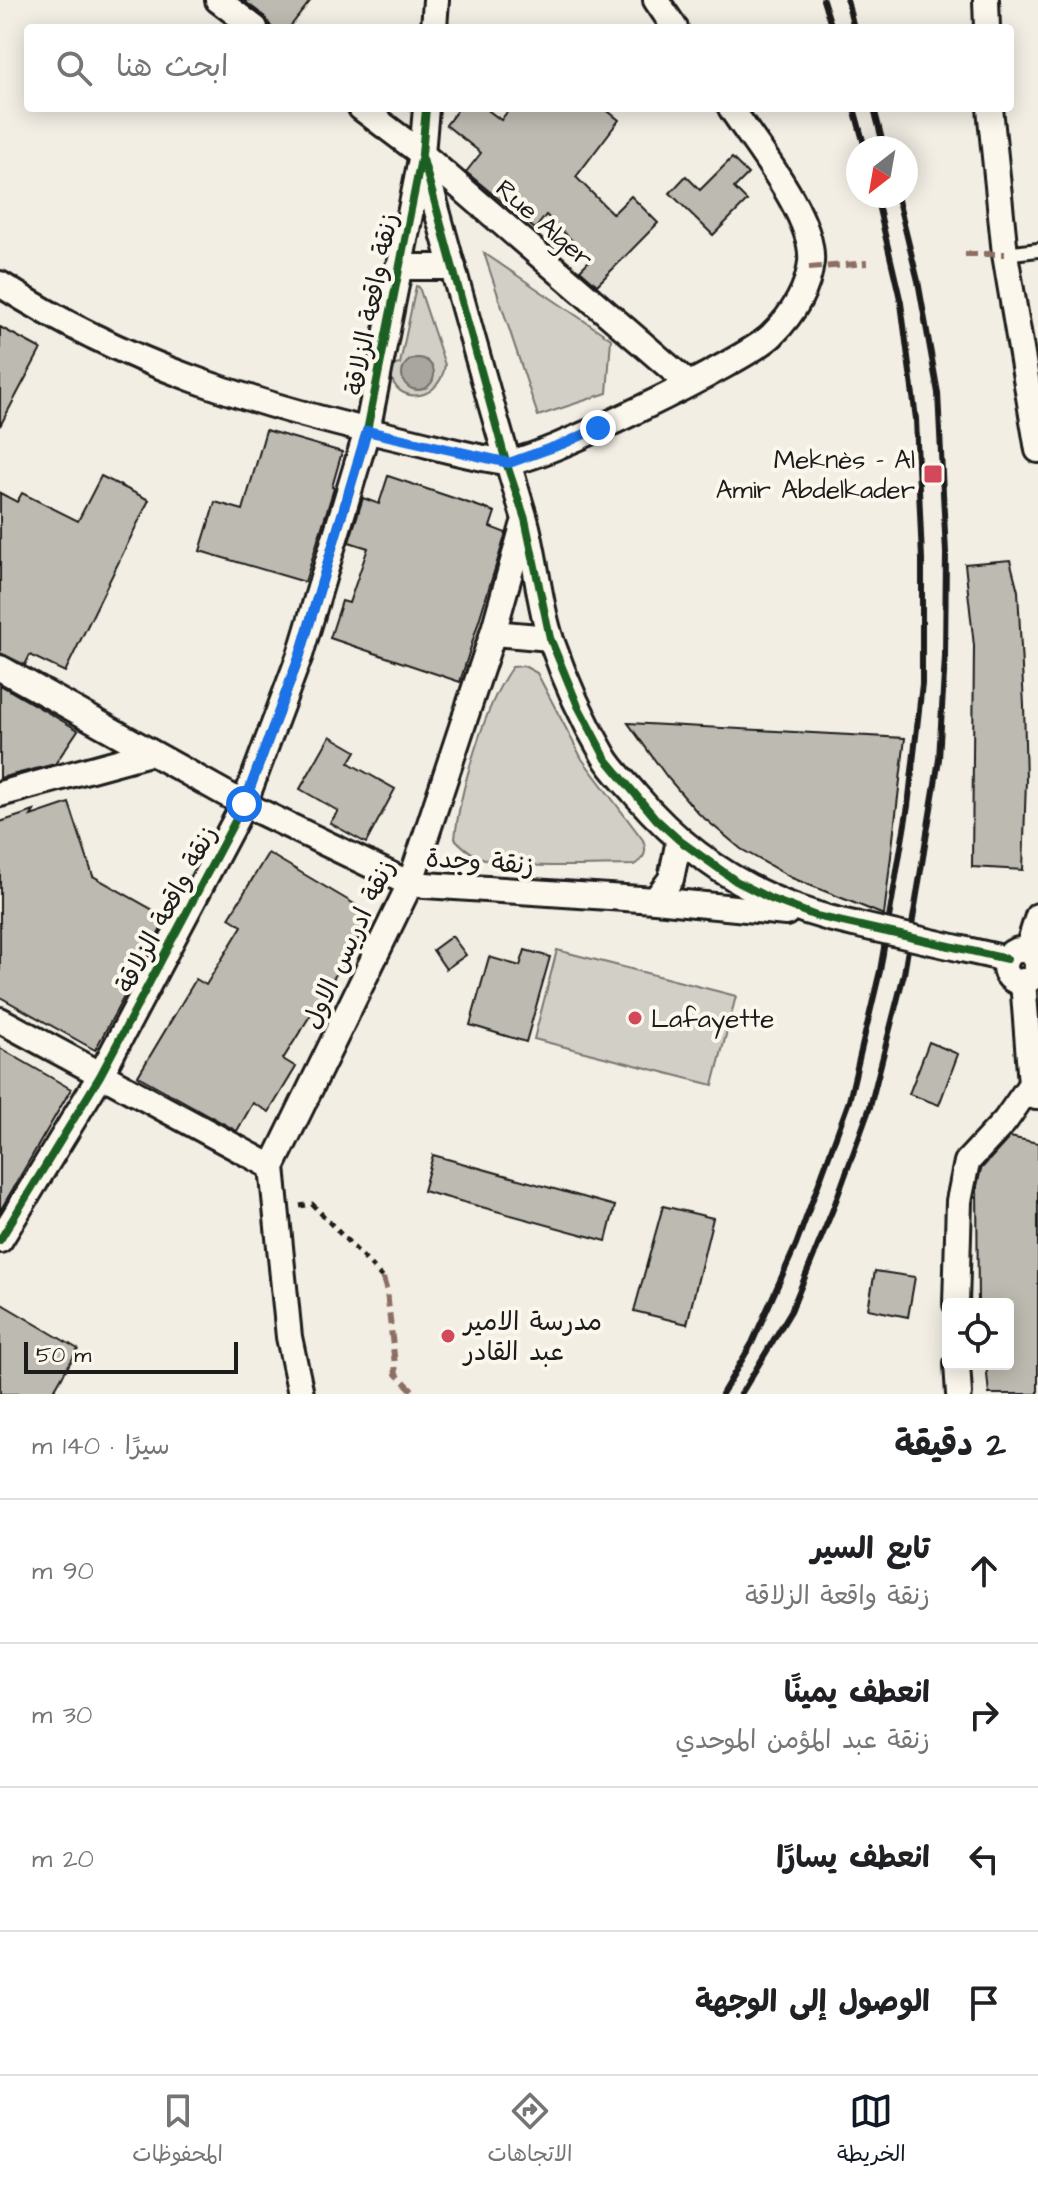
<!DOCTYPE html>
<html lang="ar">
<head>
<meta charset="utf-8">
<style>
  :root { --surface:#fff; --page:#f6f6f6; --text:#202124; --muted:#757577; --line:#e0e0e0; --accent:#111827 }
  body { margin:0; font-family:"Architects Daughter","Playpen Sans Arabic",sans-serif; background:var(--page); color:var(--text); direction:rtl }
  .controls { position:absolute; right:24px; bottom:24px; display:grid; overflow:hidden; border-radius:8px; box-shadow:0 4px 20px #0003 }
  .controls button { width:72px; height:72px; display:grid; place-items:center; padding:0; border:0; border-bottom:2px solid var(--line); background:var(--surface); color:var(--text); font:40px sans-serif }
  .compass { position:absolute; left:846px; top:136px; width:72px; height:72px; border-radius:50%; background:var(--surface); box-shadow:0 4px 20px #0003; rotate:211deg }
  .scale { position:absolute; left:24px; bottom:20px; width:214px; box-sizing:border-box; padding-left:8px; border:4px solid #1c1c1c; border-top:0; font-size:22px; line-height:28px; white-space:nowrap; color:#1c1c1c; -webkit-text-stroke:6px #fbf7ec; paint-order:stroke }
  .stop { position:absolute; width:24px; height:24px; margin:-18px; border:6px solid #1a73e8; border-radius:50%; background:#fff }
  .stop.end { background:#1a73e8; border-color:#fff; box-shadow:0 2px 8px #0008 }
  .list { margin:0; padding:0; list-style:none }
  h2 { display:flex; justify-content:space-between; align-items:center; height:104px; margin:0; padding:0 32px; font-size:34px }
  h2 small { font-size:26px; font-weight:400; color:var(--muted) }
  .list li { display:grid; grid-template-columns:52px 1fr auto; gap:24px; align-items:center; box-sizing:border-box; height:144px; padding:0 32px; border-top:2px solid var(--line) }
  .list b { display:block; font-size:30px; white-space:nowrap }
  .list p { margin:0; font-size:26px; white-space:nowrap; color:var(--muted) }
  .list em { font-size:26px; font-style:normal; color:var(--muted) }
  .icon { flex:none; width:44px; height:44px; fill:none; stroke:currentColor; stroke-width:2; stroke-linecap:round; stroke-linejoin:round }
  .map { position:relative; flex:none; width:1038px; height:1394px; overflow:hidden; direction:ltr }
  .search { position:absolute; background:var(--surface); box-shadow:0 4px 20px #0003; left:24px; right:24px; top:24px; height:88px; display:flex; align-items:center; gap:20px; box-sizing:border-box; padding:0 28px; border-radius:8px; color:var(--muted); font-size:30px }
  .sheet { height:680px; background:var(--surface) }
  nav { display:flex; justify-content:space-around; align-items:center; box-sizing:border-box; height:112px; border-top:2px solid var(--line); background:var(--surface); font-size:22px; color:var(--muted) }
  nav a { display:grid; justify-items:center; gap:4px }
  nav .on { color:var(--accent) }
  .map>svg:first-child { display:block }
</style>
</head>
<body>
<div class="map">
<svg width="1038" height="1394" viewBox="0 0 1038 1394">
  <rect width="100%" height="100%" fill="#f2eee4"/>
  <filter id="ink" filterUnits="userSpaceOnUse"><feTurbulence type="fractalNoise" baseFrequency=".0125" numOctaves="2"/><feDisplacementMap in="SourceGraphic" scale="16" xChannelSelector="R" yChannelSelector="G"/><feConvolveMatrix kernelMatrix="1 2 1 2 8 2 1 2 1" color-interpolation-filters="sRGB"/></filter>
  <g filter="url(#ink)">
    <g fill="#d2cfc6" stroke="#777671" stroke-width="2">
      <path d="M484 253 611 339 607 393 538 416Z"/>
      <path d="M416 286 419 287 445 365C439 407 387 404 391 366L400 364Z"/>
      <path d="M524 666 537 673 582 759 643 840C648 852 644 859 634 865 590 865 528 870 485 859 473 856 464 848 455 839 459 794 485 704 512 667Z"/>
      <path d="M557 950 736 996 713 1085 534 1039Z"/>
    </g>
    <circle fill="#a9a6a0" stroke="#716f6b" stroke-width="2" cx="418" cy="374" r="16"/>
    <g fill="#bdbab1" stroke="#1c1c1c" stroke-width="2">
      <path d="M243 0H311L289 28H272L264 16Z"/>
      <path d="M459 108H485L501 120 510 108H604L619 120 576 177 613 214 631 196 658 223 597 285 580 270 591 259 546 215 535 229 466 172 481 153 446 125Z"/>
      <path d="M732 158 748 174 734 188 747 201 713 235 670 193 686 176 700 190Z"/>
      <path d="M0 327 41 349 0 426Z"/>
      <path d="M266 430 342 452 332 487 334 488 305 582 200 551 215 502 243 510Z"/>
      <path d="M101 476 149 500 65 672 30 655 25 665 0 653V493L17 502 22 493 78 521Z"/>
      <path d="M388 476 495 512 490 527 506 533 460 682 330 638 342 601 349 603 368 548 349 542 363 498 379 504Z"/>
      <path d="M1010 560 1018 591 1024 705 1026 780 1023 870 972 867 974 646 965 564Z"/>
      <path d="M0 685 78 730 55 764 0 778Z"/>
      <path d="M628 723 905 738 884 915 792 878 741 849 698 813 667 777Z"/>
      <path d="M330 736 356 751 349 763 395 789 366 843 330 823 338 811 300 789Z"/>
      <path d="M69 803 93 876 167 918 95 1050 0 997V822L34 811 31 816Z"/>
      <path d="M268 853 373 915 283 1059 296 1067 269 1112 253 1103 237 1131 138 1076 196 979 206 985 242 926 229 918Z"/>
      <path d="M452 936 466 955 446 969 433 950Z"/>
      <path d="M525 950 550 957 526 1042 470 1025 489 957 520 966Z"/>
      <path d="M929 1042 958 1054 939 1105 909 1094Z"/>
      <path d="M0 1048 71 1089 0 1211Z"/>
      <path d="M1010 1137 1038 1143V1394H989L986 1364H1008V1304H978L977 1186 981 1169Z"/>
      <path d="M433 1155 615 1206 606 1241 423 1191Z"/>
      <path d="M663 1206 713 1218 687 1324 634 1311Z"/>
      <path d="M875 1271 915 1277 908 1317 868 1309Z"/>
      <path d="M0 1303 78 1349 52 1394H0Z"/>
    </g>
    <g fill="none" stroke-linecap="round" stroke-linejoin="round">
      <defs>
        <path id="lane" d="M1005 254 1038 250"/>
        <g id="street">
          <path d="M218 0 255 28"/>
          <path d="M656 0 675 28"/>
          <path d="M986 0 987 28"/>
          <path d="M434 28 436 0"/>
          <path d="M361 108 422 154 689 384"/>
          <path d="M990 108 1005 254 1038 450"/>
          <path d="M423 160C456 279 488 398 524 516 536 556 538 601 551 640 565 680 583 720 604 756 612 770 625 782 635 794 693 862 766 906 854 924"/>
          <path d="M398 267H453"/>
          <path d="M0 284C125 364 255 405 399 438 434 446 470 457 506 462 533 465 749 359 772 335 792 315 808 290 811 262 815 217 755 145 731 108"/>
          <path d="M493 633 550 638"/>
          <path d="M0 668 244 804 410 884 655 900 786 913"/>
          <path d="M0 794 150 753"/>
          <path d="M655 900 671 879 679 840"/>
          <path d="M962 949 1007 959"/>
          <circle cx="1021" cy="966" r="16"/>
          <path d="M1027 951 1038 916"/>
          <path d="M1023 981 1031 1084 1036 1097"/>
          <path d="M0 1020 272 1167"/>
          <path d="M0 1240 100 1076 244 804 300 655 367 431 422 154 426 108"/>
          <path d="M956 1304 959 1201 967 1162 1005 1121 1031 1084"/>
          <path d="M957 1364 959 1394"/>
          <path d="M301 1394 289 1337 272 1167 410 884 493 633 523 526"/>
        </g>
      </defs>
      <use href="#lane" stroke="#1c1c1c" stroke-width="18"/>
      <use href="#street" stroke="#1c1c1c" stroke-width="30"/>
      <path stroke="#1c1c1c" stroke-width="5" stroke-dasharray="6 6" stroke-linecap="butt" d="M300 1206 312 1204 383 1278"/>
      <use href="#lane" stroke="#fbf7ec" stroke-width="12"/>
      <use href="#street" stroke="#fbf7ec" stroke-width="24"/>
      <g stroke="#1c1c1c" stroke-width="6">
        <path d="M823 0 832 28"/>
        <path d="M847 0 854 28"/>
        <path d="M854 108 865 148"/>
        <path d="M874 108 884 148"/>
        <path d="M722 1394 752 1343 796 1245 849 1101 880 971 908 806 922 684V559L916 419 901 303 876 196"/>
        <path d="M741 1394 791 1311 833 1209 870 1107 904 974 939 759 945 657 946 553 938 393 918 281 897 196"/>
      </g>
      <defs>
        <path id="street-bridge" d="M854 924 962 949"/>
      </defs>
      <use href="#street-bridge" stroke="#1c1c1c" stroke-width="30" stroke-linecap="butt"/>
      <use href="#street-bridge" stroke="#fbf7ec" stroke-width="24"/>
      <g stroke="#8d6e63" stroke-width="6" stroke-dasharray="12 6" stroke-linecap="butt">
        <path d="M965 254H1005"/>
        <path d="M809 268 867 263"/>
        <path d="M383 1278 387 1292 396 1374 416 1394"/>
      </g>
      <defs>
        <g id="cycleway">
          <path d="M423 159 506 462 525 519 550 638 578 706 606 759 656 819 679 840 736 881 771 899 816 916 1007 959"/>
          <path d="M0 1240 100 1076 244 804 300 655 367 431 422 154 426 108"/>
        </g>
      </defs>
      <use href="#cycleway" stroke="#fbf7ec" stroke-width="13"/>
      <use href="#cycleway" stroke="#1b5e20" stroke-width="8"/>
    </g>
  </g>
  <g fill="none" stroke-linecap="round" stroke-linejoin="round" filter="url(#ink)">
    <path stroke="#1a73e8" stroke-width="10" d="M244 804 300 655 367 431 509 463 565 443 598 428"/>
  </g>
  <g fill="#d1495b" stroke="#fbf7ec" stroke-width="3">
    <rect x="923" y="464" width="20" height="20" rx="4"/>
    <circle cx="635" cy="1018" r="8"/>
    <circle cx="448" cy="1336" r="8"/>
  </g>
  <g text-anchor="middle" stroke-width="8" stroke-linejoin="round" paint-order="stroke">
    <g font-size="26" fill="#1c1c1c" stroke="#fbf7ec">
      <text transform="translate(545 223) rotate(41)" y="9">Rue Alger</text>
      <text transform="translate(371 304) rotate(-79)" y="9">زنقة واقعة الزلاقة</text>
      <text transform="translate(480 861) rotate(4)" y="9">زنقة وجدة</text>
      <text transform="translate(166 909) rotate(-62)" y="9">زنقة واقعة الزلاقة</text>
      <text transform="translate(348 944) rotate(-65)" y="9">زنقة ادريس الاول</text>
    </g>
    <g font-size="26" fill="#1c1c1c" stroke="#fbf7ec" text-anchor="start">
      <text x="915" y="468" text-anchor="end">Meknès - Al<tspan x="915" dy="30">Amir Abdelkader</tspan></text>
      <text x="651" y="1027">Lafayette</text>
      <text x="464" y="1330">مدرسة الامير<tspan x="464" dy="30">عبد القادر</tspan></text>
    </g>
  </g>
</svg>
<div class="controls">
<button><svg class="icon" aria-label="locate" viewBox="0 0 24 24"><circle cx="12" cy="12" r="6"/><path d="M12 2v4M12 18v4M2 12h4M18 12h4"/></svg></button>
</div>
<svg class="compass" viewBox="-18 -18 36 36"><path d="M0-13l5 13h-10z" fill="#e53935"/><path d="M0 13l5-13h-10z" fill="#757577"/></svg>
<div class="scale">50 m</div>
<div class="stop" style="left:244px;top:804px"></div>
<div class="stop end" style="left:598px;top:428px"></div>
<div class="search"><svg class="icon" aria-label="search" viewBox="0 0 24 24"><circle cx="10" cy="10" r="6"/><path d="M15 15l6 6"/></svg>ابحث هنا</div>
</div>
<section class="sheet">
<h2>2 دقيقة<small>سيرًا · 140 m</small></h2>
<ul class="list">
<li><svg class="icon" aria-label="ahead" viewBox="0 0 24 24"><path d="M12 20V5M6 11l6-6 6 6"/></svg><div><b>تابع السير</b><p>زنقة واقعة الزلاقة</p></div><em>90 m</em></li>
<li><svg class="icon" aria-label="right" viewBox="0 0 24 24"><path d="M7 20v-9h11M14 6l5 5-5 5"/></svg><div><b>انعطف يمينًا</b><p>زنقة عبد المؤمن الموحدي</p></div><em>30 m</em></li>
<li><svg class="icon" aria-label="left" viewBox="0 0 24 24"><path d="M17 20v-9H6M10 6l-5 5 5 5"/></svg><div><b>انعطف يسارًا</b></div><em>20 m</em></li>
<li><svg class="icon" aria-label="arrive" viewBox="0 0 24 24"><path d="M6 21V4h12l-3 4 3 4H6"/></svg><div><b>الوصول إلى الوجهة</b></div></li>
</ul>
</section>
<nav>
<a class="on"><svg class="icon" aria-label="map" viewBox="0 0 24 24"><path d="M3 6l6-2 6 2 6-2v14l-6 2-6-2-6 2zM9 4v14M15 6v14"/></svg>الخريطة</a>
<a><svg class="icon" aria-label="directions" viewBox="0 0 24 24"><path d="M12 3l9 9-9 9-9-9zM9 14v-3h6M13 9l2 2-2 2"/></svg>الاتجاهات</a>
<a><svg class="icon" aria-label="saved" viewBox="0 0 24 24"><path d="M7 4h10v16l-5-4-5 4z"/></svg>المحفوظات</a>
</nav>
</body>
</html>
